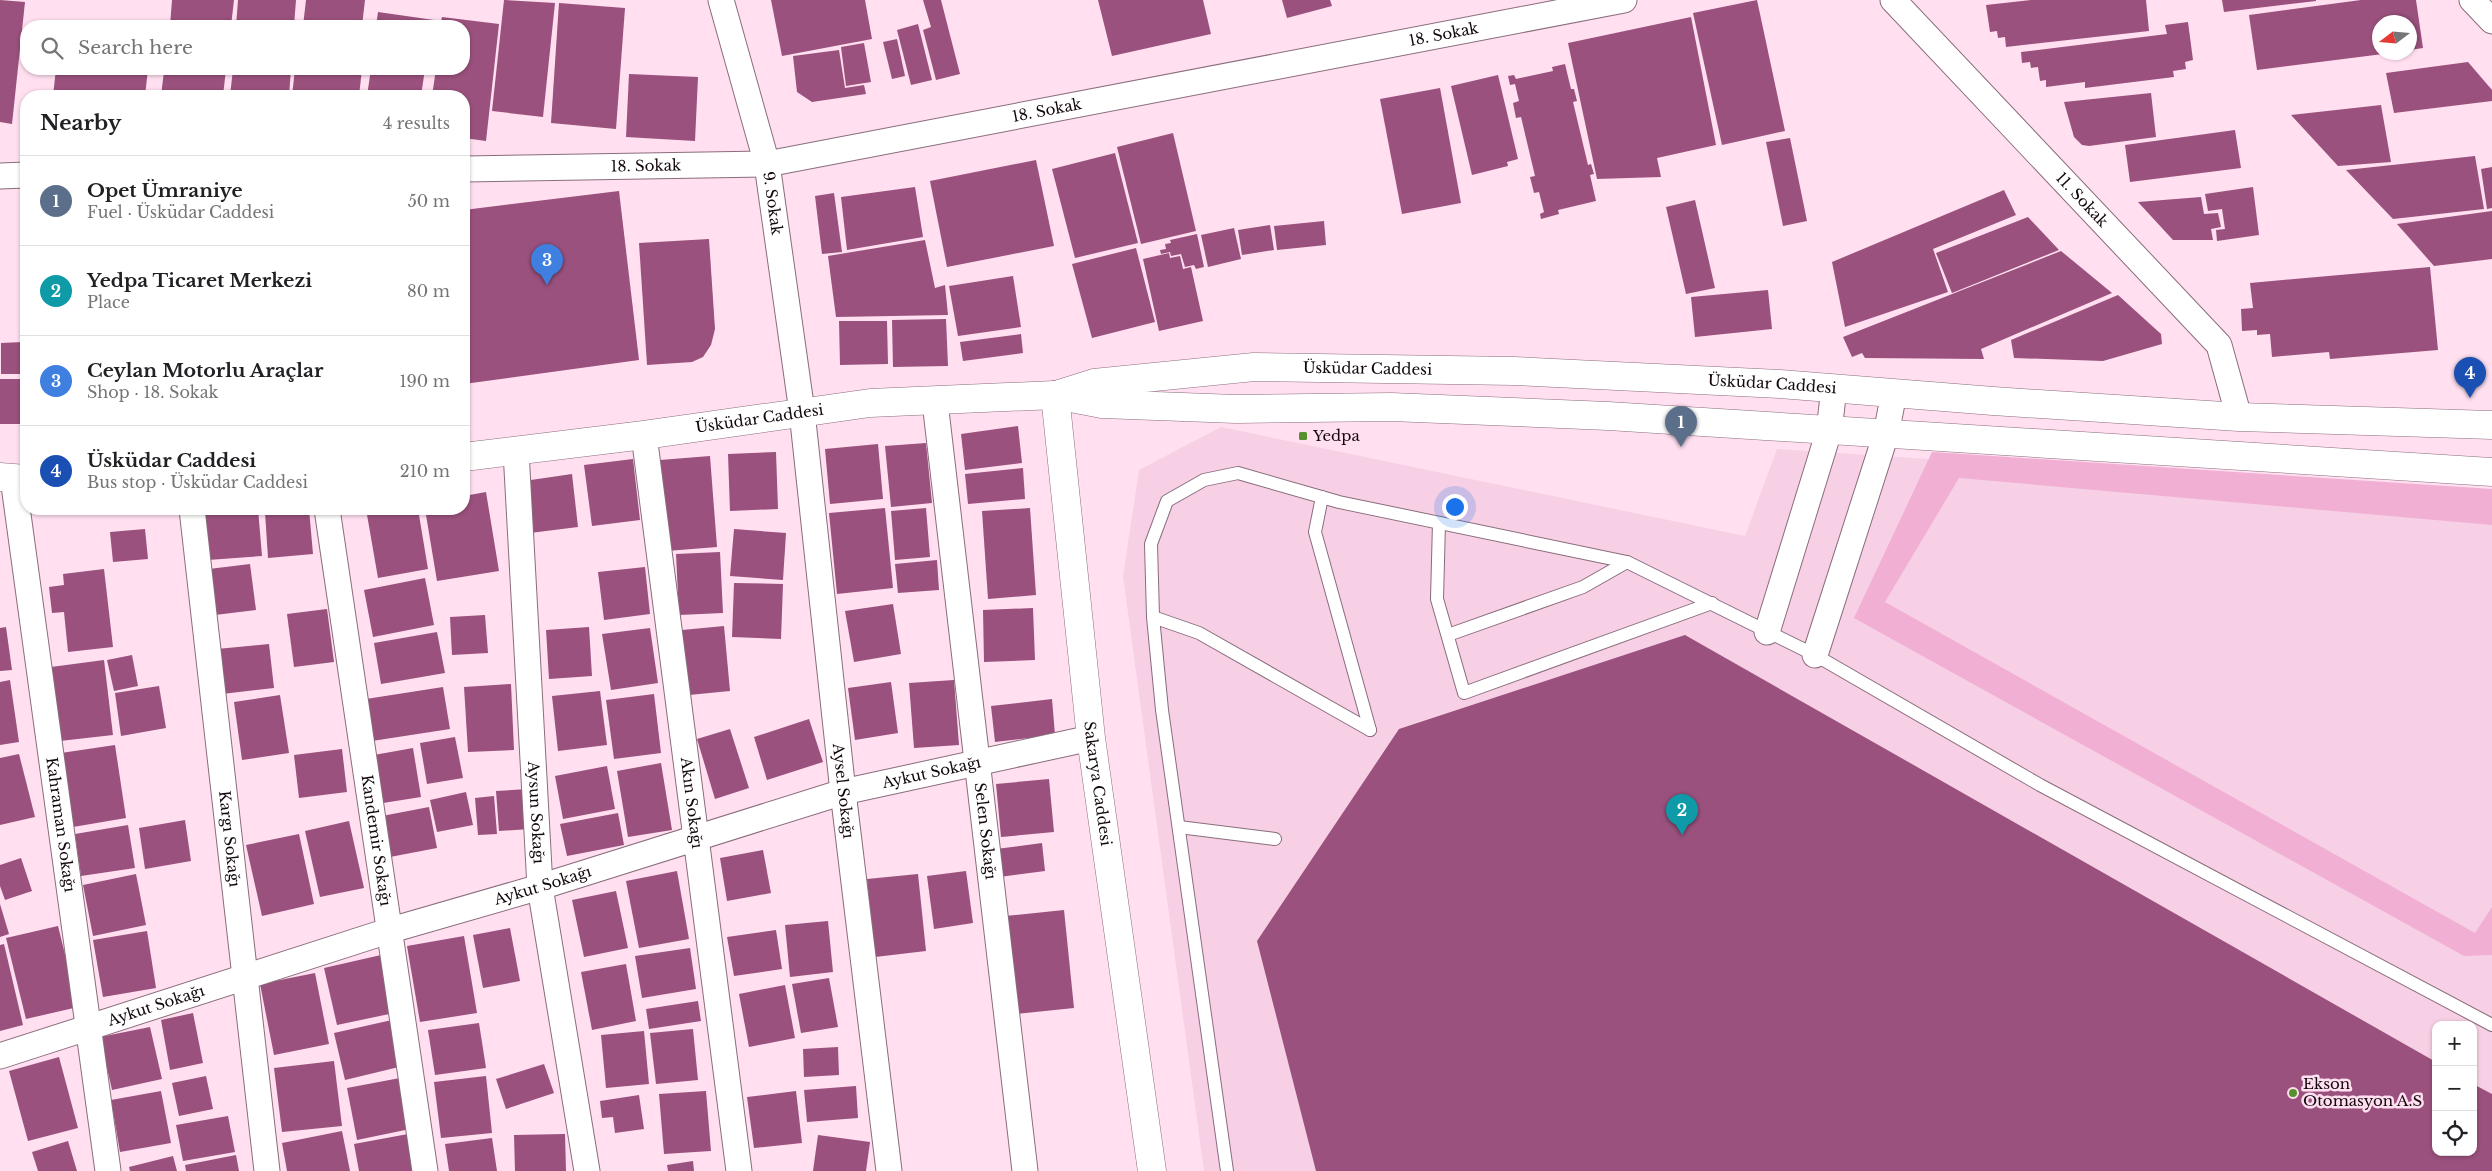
<!DOCTYPE html>
<html lang="en">
<head>
<meta charset="utf-8">
<style>
  :root { --surface:#fff; --page:#f2f2f2; --text:#202124; --muted:#757577; --line:#e0e0e0; --accent:#d93025 }
  body { margin:0; font-family:"Libre Baskerville",serif; background:var(--page); color:var(--text) }
  .controls { position:absolute; right:15px; bottom:15px; display:grid; overflow:hidden; border-radius:10px; box-shadow:0 1px 4px #0004 }
  .controls button { width:45px; height:45px; display:grid; place-items:center; padding:0; border:0; border-bottom:1px solid var(--line); background:var(--surface); color:var(--text); font:25px sans-serif }
  .compass { position:absolute; left:2372px; top:15px; width:45px; height:45px; border-radius:50%; background:var(--surface); box-shadow:0 1px 4px #0004; rotate:254deg }
  .you { position:absolute; left:1454px; top:506px; width:18px; height:18px; margin:-12px; border:4px solid #fff; border-radius:50%; background:#1a73e8; box-shadow:0 0 0 8px #1a73e833 }
  .badge { display:grid; place-items:center; width:32px; height:32px; border-radius:50%; background:var(--accent); color:#fff; font-size:16px; font-weight:700 }
  .pin { position:absolute; translate:-50% -41px; filter:drop-shadow(0 1px 2px #0008) }
  .pin::after { content:''; position:absolute; top:26px; width:18px; height:15px; background:inherit; clip-path:polygon(0 0,100% 0,50% 100%) }
  .list { margin:0; padding:0; list-style:none }
  h2 { display:flex; justify-content:space-between; align-items:center; height:65px; margin:0; padding:0 20px; font-size:21px }
  h2 small { font-size:16px; font-weight:400; color:var(--muted) }
  .list li { display:grid; grid-template-columns:32px 1fr auto; gap:15px; align-items:center; box-sizing:border-box; height:90px; padding:0 20px; border-top:1px solid var(--line) }
  .list b { display:block; font-size:19px; white-space:nowrap }
  .list p { margin:0; font-size:16px; white-space:nowrap; color:var(--muted) }
  .list em { font-size:16px; font-style:normal; color:var(--muted) }
  .icon { flex:none; width:28px; height:28px; fill:none; stroke:currentColor; stroke-width:2; stroke-linecap:round; stroke-linejoin:round }
  .map { position:relative; flex:none; width:2492px; height:1171px; overflow:hidden }
  .search { position:absolute; background:var(--surface); box-shadow:0 1px 4px #0004; left:20px; top:20px; width:450px; height:55px; display:flex; align-items:center; gap:12px; box-sizing:border-box; padding:0 18px; border-radius:20px; color:var(--muted); font-size:19px }
  .panel { position:absolute; background:var(--surface); box-shadow:0 1px 4px #0004; left:20px; top:90px; width:450px; height:425px; border-radius:20px }
  .map>svg:first-child { display:block }
</style>
</head>
<body>
<div class="map">
<svg width="2492" height="1171" viewBox="0 0 2492 1171">
  <rect width="100%" height="100%" fill="#ffdff0"/>
  <path fill="#f7d0e5" fill-rule="evenodd" d="M1221 427 1745 536 1777 449 1943 460 2492 515V1171H1204L1123 576 1139 470ZM2436 1025H2473V1152H2436Z"/>
  <path fill="#f0afd3" d="M1932 452 2492 489V525L1959 478 1885 602 2475 933 2492 907V955L2464 956 1854 618Z"/>
  <g fill="#9a517d">
    <path d="M0 0 25 2 12 124 0 122Z"/>
    <path d="M172 0H234L231 26H170Z"/>
    <path d="M238 0H296L294 26H236Z"/>
    <path d="M306 0H365L362 26H303Z"/>
    <path d="M504 0 555 3 543 117 492 111Z"/>
    <path d="M771 0H865L872 39 782 56Z"/>
    <path d="M923 0H941L960 74 936 80 923 30 931 27Z"/>
    <path d="M1098 0H1203L1211 34 1112 56Z"/>
    <path d="M1282 0H1330L1332 6 1287 18Z"/>
    <path d="M1757 0 1785 131 1722 145 1693 13Z"/>
    <path d="M2031 0H2146L2149 31 2006 47 2005 37 1998 38 1997 31 1990 32 1986 5Z"/>
    <path d="M2222 0H2316V1L2224 12Z"/>
    <path d="M2361 0H2416L2423 48 2410 50V22H2380V52L2383 54 2257 70 2249 15Z"/>
    <path d="M559 3 625 8 616 129 551 123Z"/>
    <path d="M378 12 434 20 433 26H376Z"/>
    <path d="M442 17 499 24 486 141 464 138V96H432L436 69H464V26H440Z"/>
    <path d="M1691 17 1716 145 1657 158 1661 177 1597 179 1568 43Z"/>
    <path d="M2188 22 2193 60 2185 62 2186 69 2173 71 2174 77 2085 88V82L2046 87V80L2040 81 2038 67 2031 68 2030 62 2022 63 2021 52 2167 34 2165 25Z"/>
    <path d="M918 24 932 80 911 85 897 30Z"/>
    <path d="M897 39 905 76 892 79 883 42Z"/>
    <path d="M864 43 871 82 846 86 841 47Z"/>
    <path d="M839 50 845 88 864 85 866 94 812 102 797 92 793 56Z"/>
    <path d="M2468 62 2492 90V101L2394 113 2386 73Z"/>
    <path d="M1565 64 1571 89H1574L1577 101 1573 102 1588 165 1591 164 1594 174 1590 175 1596 201 1558 210 1559 214 1541 219 1540 214 1544 212 1539 192 1534 193 1530 177 1535 176 1521 117 1516 118 1513 103 1519 101 1515 84 1510 85 1508 76 1514 75 1516 79 1553 71 1552 67Z"/>
    <path d="M56 69H148L145 96H53Z"/>
    <path d="M190 69H226L223 96H161L164 71 190 74Z"/>
    <path d="M233 69H291L289 96H230Z"/>
    <path d="M295 69H362L359 96H292Z"/>
    <path d="M371 69H425L421 96H367Z"/>
    <path d="M629 74 698 77 695 141 626 137Z"/>
    <path d="M1498 75 1518 159 1507 162 1508 166 1472 175 1451 86Z"/>
    <path d="M1440 88 1461 203 1402 214 1380 99Z"/>
    <path d="M2151 93 2156 137 2089 146 2082 145 2074 137 2064 102Z"/>
    <path d="M2381 105 2391 162 2338 166 2291 115Z"/>
    <path d="M2235 130 2241 168 2130 182 2125 145Z"/>
    <path d="M1173 133 1196 231 1141 244 1117 147Z"/>
    <path d="M1790 138 1807 221 1783 226 1766 142Z"/>
    <path d="M1115 153 1138 243 1075 258 1052 169Z"/>
    <path d="M2475 156 2484 209 2393 219 2346 170Z"/>
    <path d="M1036 160 1054 246 947 267 930 181Z"/>
    <path d="M2492 167V208L2487 209 2481 169Z"/>
    <path d="M915 187 923 237 847 250 841 197Z"/>
    <path d="M2253 187 2259 235 2217 241 2216 230 2225 229 2222 209 2208 211 2205 194Z"/>
    <path d="M2004 190 2016 215 1933 249 1948 292 1845 327 1832 262Z"/>
    <path d="M619 191 639 360 464 384V210Z"/>
    <path d="M834 193 842 252 822 254 815 196Z"/>
    <path d="M2201 197 2204 214 2218 213 2221 227 2211 229 2213 240H2173L2138 202Z"/>
    <path d="M1695 200 1715 288 1686 294 1666 207Z"/>
    <path d="M2492 211V259L2434 266 2397 224Z"/>
    <path d="M2028 217 2059 250 1952 293 1936 253Z"/>
    <path d="M1324 221 1326 245 1277 250 1274 226Z"/>
    <path d="M1270 225 1274 250 1242 255 1238 230Z"/>
    <path d="M1234 228 1241 259 1208 267 1201 235Z"/>
    <path d="M1197 234 1204 267 1196 269 1194 265 1185 267 1181 254 1171 256 1170 252 1161 254 1160 250 1166 249 1165 244 1171 243 1170 240Z"/>
    <path d="M709 239 715 329 711 345 703 357 692 362 647 365 639 243Z"/>
    <path d="M925 240 935 288 945 285 948 315 836 317 828 256Z"/>
    <path d="M1136 248 1155 322 1092 338 1072 264Z"/>
    <path d="M2061 251 2112 293 1981 349 1984 359 1865 358 1862 353 1852 357 1843 337Z"/>
    <path d="M1169 253 1170 258 1180 256 1183 269 1191 267 1203 321 1159 331 1143 259Z"/>
    <path d="M2430 267 2438 350 2330 359 2329 352 2272 357 2270 334 2257 335V330L2242 331 2241 309 2253 308 2250 283Z"/>
    <path d="M1013 276 1021 327 958 336 949 286Z"/>
    <path d="M1768 290 1772 329 1695 337 1691 297Z"/>
    <path d="M2118 295 2161 334 2162 344 2103 361 2014 358 2011 340Z"/>
    <path d="M946 319 948 366 893 367 892 320Z"/>
    <path d="M839 321H887L888 364 840 365Z"/>
    <path d="M1021 334 1023 353 963 361 960 342Z"/>
    <path d="M23 342V374H1V343Z"/>
    <path d="M0 379H24L26 424H0Z"/>
    <path d="M1018 426 1022 463 965 470 961 434Z"/>
    <path d="M926 443 932 503 891 507 885 446Z"/>
    <path d="M878 444 883 499 830 504 825 449Z"/>
    <path d="M776 452 778 509 730 511 728 454Z"/>
    <path d="M710 456 717 547 667 551 660 460Z"/>
    <path d="M633 459 640 520 592 526 584 465Z"/>
    <path d="M1023 468 1025 499 968 504 965 474Z"/>
    <path d="M572 474 578 527 530 533 524 481Z"/>
    <path d="M486 492 499 571 437 581 425 509H464V496Z"/>
    <path d="M885 508 893 588 837 594 829 513Z"/>
    <path d="M926 508 930 557 895 560 891 511Z"/>
    <path d="M1030 508 1036 595 988 599 982 511Z"/>
    <path d="M205 509H258L262 556 208 560Z"/>
    <path d="M309 509 313 554 268 558 265 512Z"/>
    <path d="M366 509H418L428 569 378 578Z"/>
    <path d="M145 529 148 559 113 562 110 532Z"/>
    <path d="M734 529 786 533 783 580 730 576Z"/>
    <path d="M720 552 723 613 679 615 676 554Z"/>
    <path d="M937 560 939 590 898 593 895 564Z"/>
    <path d="M250 564 256 610 215 615 209 569Z"/>
    <path d="M645 567 650 614 604 620 598 572Z"/>
    <path d="M104 569 113 647 68 652 64 612 52 613 49 587 64 585 63 574Z"/>
    <path d="M425 578 434 625 373 637 364 590Z"/>
    <path d="M734 583 783 584 781 639 732 637Z"/>
    <path d="M893 604 901 654 854 662 845 611Z"/>
    <path d="M1033 608 1035 660 984 662 983 610Z"/>
    <path d="M327 609 334 662 294 667 287 614Z"/>
    <path d="M485 615 488 653 452 655 450 617Z"/>
    <path d="M724 626 730 691 689 695 682 630Z"/>
    <path d="M6 627 12 670 0 671V628Z"/>
    <path d="M589 627 592 676 549 679 546 630Z"/>
    <path d="M650 628 658 683 611 690 602 634Z"/>
    <path d="M437 632 445 673 381 684 374 643Z"/>
    <path d="M1685 635 2436 1062V1152H2473V1084L2492 1094V1171H1316L1257 941 1399 729Z"/>
    <path d="M269 644 274 688 222 694 217 649Z"/>
    <path d="M132 655 138 686 114 691 107 660Z"/>
    <path d="M104 660 113 735 60 741 51 667Z"/>
    <path d="M10 680 19 742 0 745V682Z"/>
    <path d="M954 680 959 745 914 748 909 683Z"/>
    <path d="M891 682 898 733 855 740 848 688Z"/>
    <path d="M511 684 514 750 468 752 464 687Z"/>
    <path d="M159 686 166 728 121 736 115 693Z"/>
    <path d="M443 687 450 729 372 741 366 699Z"/>
    <path d="M600 691 607 745 558 751 552 696Z"/>
    <path d="M654 694 661 753 614 759 606 700Z"/>
    <path d="M280 695 289 753 242 760 234 702Z"/>
    <path d="M1052 699 1055 735 995 742 991 706Z"/>
    <path d="M809 719 823 762 767 780 754 737Z"/>
    <path d="M730 729 749 788 715 799 697 739Z"/>
    <path d="M455 737 463 778 427 784 420 743Z"/>
    <path d="M115 745 126 818 73 827 61 753Z"/>
    <path d="M413 748 421 797 383 803 374 755Z"/>
    <path d="M342 749 347 792 299 798 294 755Z"/>
    <path d="M19 754 35 817 0 825V758Z"/>
    <path d="M661 763 672 830 628 837 617 771Z"/>
    <path d="M607 766 615 809 563 819 555 776Z"/>
    <path d="M1049 779 1054 832 1001 837 996 784Z"/>
    <path d="M528 789 530 829 499 831 496 791Z"/>
    <path d="M466 792 473 825 437 832 430 800Z"/>
    <path d="M494 796 497 834 478 835 475 798Z"/>
    <path d="M429 807 437 848 390 857 382 816Z"/>
    <path d="M618 813 624 845 567 856 560 824Z"/>
    <path d="M185 820 191 861 145 869 139 828Z"/>
    <path d="M349 821 364 888 320 897 305 831Z"/>
    <path d="M128 825 135 868 81 876 75 834Z"/>
    <path d="M299 834 314 904 262 916 246 845Z"/>
    <path d="M1042 843 1045 871 999 877 996 849Z"/>
    <path d="M763 850 771 893 727 901 720 858Z"/>
    <path d="M21 858 32 891 5 900 0 886V865Z"/>
    <path d="M677 871 689 939 639 948 626 881Z"/>
    <path d="M966 871 973 923 934 929 927 876Z"/>
    <path d="M136 874 146 925 93 936 83 885Z"/>
    <path d="M918 874 926 951 875 957 867 879Z"/>
    <path d="M616 891 628 948 584 957 572 900Z"/>
    <path d="M0 904 9 934 0 937Z"/>
    <path d="M1064 910 1074 1008 1016 1014 1005 916Z"/>
    <path d="M828 921 833 972 790 977 785 925Z"/>
    <path d="M58 926 78 1007 26 1019 6 938Z"/>
    <path d="M510 928 520 981 483 988 473 935Z"/>
    <path d="M776 930 782 969 734 976 727 937Z"/>
    <path d="M147 931 156 988 103 997 93 940Z"/>
    <path d="M464 936 477 1013 420 1022 407 946Z"/>
    <path d="M4 944 23 1025 0 1031V945Z"/>
    <path d="M690 948 696 989 642 998 635 956Z"/>
    <path d="M381 955 394 1013 337 1025 324 968Z"/>
    <path d="M626 964 636 1021 592 1030 581 972Z"/>
    <path d="M315 973 329 1044 274 1055 260 984Z"/>
    <path d="M829 978 838 1027 801 1033 792 984Z"/>
    <path d="M785 985 795 1038 749 1047 739 994Z"/>
    <path d="M698 1001 701 1021 649 1029 646 1009Z"/>
    <path d="M193 1013 203 1063 170 1070 161 1020Z"/>
    <path d="M392 1020 403 1066 345 1080 334 1033Z"/>
    <path d="M479 1023 486 1068 435 1075 428 1030Z"/>
    <path d="M150 1027 162 1079 112 1090 100 1037Z"/>
    <path d="M693 1029 698 1080 656 1084 650 1033Z"/>
    <path d="M644 1031 649 1084 606 1088 601 1035Z"/>
    <path d="M838 1047 839 1075 804 1077 803 1049Z"/>
    <path d="M59 1057 78 1128 28 1141 9 1071Z"/>
    <path d="M334 1061 342 1126 282 1132 274 1068Z"/>
    <path d="M544 1064 554 1093 506 1109 496 1079Z"/>
    <path d="M206 1076 213 1109 179 1116 172 1083Z"/>
    <path d="M486 1076 492 1133 441 1138 434 1082Z"/>
    <path d="M400 1078 410 1129 357 1140 347 1088Z"/>
    <path d="M856 1086 858 1118 807 1122 804 1090Z"/>
    <path d="M161 1091 171 1143 120 1152 111 1100Z"/>
    <path d="M706 1091 711 1151 664 1154 659 1094Z"/>
    <path d="M796 1091 802 1143 754 1148 747 1097Z"/>
    <path d="M639 1095 644 1129 615 1133 613 1117 602 1118 600 1101Z"/>
    <path d="M228 1116 235 1152 183 1161 176 1125Z"/>
    <path d="M342 1131 350 1171H287L282 1143Z"/>
    <path d="M408 1134 415 1171H359L354 1144Z"/>
    <path d="M565 1134 566 1171H515L514 1135Z"/>
    <path d="M818 1135 870 1142 866 1171H813Z"/>
    <path d="M492 1138 497 1171H449L445 1144Z"/>
    <path d="M68 1141 77 1171H38L32 1152Z"/>
    <path d="M236 1155 239 1171H186L185 1165Z"/>
    <path d="M173 1156 177 1171H130L129 1167Z"/>
    <path d="M693 1161 694 1171H668L667 1165Z"/>
  </g>
  <g fill="none" stroke-linecap="round" stroke-linejoin="round">
    <defs>
      <g id="service">
        <path d="M1322 497 1315 532 1370 730"/>
        <path d="M1439 523 1437 599 1464 693 1712 603"/>
        <path d="M1153 617 1199 633 1370 730"/>
        <path d="M1448 635 1583 587 1627 562"/>
        <path d="M1179 827 1275 839"/>
        <path d="M1227 1171 1162 710 1153 617 1151 544 1167 501 1204 480 1238 473 1339 502 1627 562 1815 655 2040 785 2492 1025"/>
      </g>
      <g id="minor">
        <path id="s1" d="M721 0 767 164 802 412 843 792 889 1171"/>
        <path id="s2" d="M1893 0 2219 345 2239 417"/>
        <path d="M2472 0 2492 21"/>
        <path id="s3" d="M464 169 767 164 1624 0"/>
        <path d="M0 176 26 175"/>
        <path id="s4" d="M935 402 1025 1171"/>
        <path id="s5" d="M644 435 739 1171"/>
        <path id="s6" d="M516 451 540 887 587 1171"/>
        <path id="s7" d="M13 478 108 1171"/>
        <path id="s8" d="M192 509 267 1171"/>
        <path id="s9" d="M327 509 425 1171"/>
        <path d="M1767 632 1829 431 1834 388"/>
        <path d="M1815 655 1886 434 1894 393"/>
        <path id="s10" d="M0 1056 391 930 540 887 843 792 1091 738"/>
      </g>
      <g id="tertiary">
        <path id="s11" d="M1055 395 1091 738 1152 1171"/>
      </g>
      <g id="secondary">
        <path id="s12" d="M1059 394 1094 383 1254 367 1514 371 1780 384 1993 401 2239 417 2492 425"/>
        <path id="s13" d="M464 457 644 435 870 403 1055 395 1102 404 1236 409 1391 407 1608 416 2492 472"/>
        <path d="M0 477 26 479"/>
      </g>
    </defs>
    <use href="#service" stroke="#896d7c" stroke-width="14"/>
    <use href="#minor" stroke="#896d7c" stroke-width="27"/>
    <use href="#tertiary" stroke="#896d7c" stroke-width="29"/>
    <use href="#secondary" stroke="#896d7c" stroke-width="29"/>
    <use href="#service" stroke="#fff" stroke-width="12"/>
    <use href="#minor" stroke="#fff" stroke-width="25"/>
    <use href="#tertiary" stroke="#fff" stroke-width="28"/>
    <use href="#secondary" stroke="#fff" stroke-width="28"/>
  </g>
  <g fill="#57902d" stroke="#ffdff0" stroke-width="2">
    <rect x="1298" y="431" width="10" height="10" rx="2.5"/>
    <circle cx="2293" cy="1093" r="5"/>
  </g>
  <g text-anchor="middle" stroke-width="5" stroke-linejoin="round" paint-order="stroke">
    <g font-size="15" fill="#12080d" stroke="#ffdff0">
      <text dy="5" stroke="none"><textPath href="#s3" startOffset="992">18. Sokak</textPath></text>
      <text dy="5" stroke="none"><textPath href="#s3" startOffset="588">18. Sokak</textPath></text>
      <text dy="5" stroke="none"><textPath href="#s3" startOffset="182">18. Sokak</textPath></text>
      <text dy="5" stroke="none"><textPath href="#s2" startOffset="275">11. Sokak</textPath></text>
      <text dy="5" stroke="none"><textPath href="#s1" startOffset="210">9. Sokak</textPath></text>
      <text dy="5" stroke="none"><textPath href="#s12" startOffset="311">Üsküdar Caddesi</textPath></text>
      <text dy="5" stroke="none"><textPath href="#s12" startOffset="716">Üsküdar Caddesi</textPath></text>
      <text dy="5" stroke="none"><textPath href="#s13" startOffset="298">Üsküdar Caddesi</textPath></text>
      <text dy="5" stroke="none"><textPath href="#s10" startOffset="974">Aykut Sokağı</textPath></text>
      <text dy="5" stroke="none"><textPath href="#s11" startOffset="391">Sakarya Caddesi</textPath></text>
      <text dy="5" stroke="none"><textPath href="#s1" startOffset="802">Aysel Sokağı</textPath></text>
      <text dy="5" stroke="none"><textPath href="#s5" startOffset="371">Akın Sokağı</textPath></text>
      <text dy="5" stroke="none"><textPath href="#s6" startOffset="362">Aysun Sokağı</textPath></text>
      <text dy="5" stroke="none"><textPath href="#s7" startOffset="350">Kahraman Sokağı</textPath></text>
      <text dy="5" stroke="none"><textPath href="#s4" startOffset="432">Selen Sokağı</textPath></text>
      <text dy="5" stroke="none"><textPath href="#s8" startOffset="332">Kargı Sokağı</textPath></text>
      <text dy="5" stroke="none"><textPath href="#s9" startOffset="335">Kandemir Sokağı</textPath></text>
      <text dy="5" stroke="none"><textPath href="#s10" startOffset="569">Aykut Sokağı</textPath></text>
      <text dy="5" stroke="none"><textPath href="#s10" startOffset="164">Aykut Sokağı</textPath></text>
    </g>
    <g font-size="15" fill="#12080d" stroke="#ffdff0" text-anchor="start">
      <text x="1313" y="441">Yedpa</text>
      <text x="2303" y="1089">Ekson<tspan x="2303" dy="17">Otomasyon A.S</tspan></text>
    </g>
  </g>
</svg>
<div class="controls">
<button>+</button>
<button>−</button>
<button><svg class="icon" aria-label="locate" viewBox="0 0 24 24"><circle cx="12" cy="12" r="6"/><path d="M12 2v4M12 18v4M2 12h4M18 12h4"/></svg></button>
</div>
<svg class="compass" viewBox="-18 -18 36 36"><path d="M0-13l5 13h-10z" fill="#e53935"/><path d="M0 13l5-13h-10z" fill="#757577"/></svg>
<div class="you"></div>
<div class="pin badge" style="left:1681px;top:447px;background:#5c6f8a">1</div>
<div class="pin badge" style="left:1682px;top:835px;background:#0f9aa8">2</div>
<div class="pin badge" style="left:547px;top:285px;background:#3f7fe0">3</div>
<div class="pin badge" style="left:2470px;top:398px;background:#1a4fb4">4</div>
<div class="search"><svg class="icon" aria-label="search" viewBox="0 0 24 24"><circle cx="10" cy="10" r="6"/><path d="M15 15l6 6"/></svg>Search here</div>
<section class="panel">
<h2>Nearby<small>4 results</small></h2>
<ul class="list">
<li><span class="badge" style="background:#5c6f8a">1</span><div><b>Opet Ümraniye</b><p>Fuel · Üsküdar Caddesi</p></div><em>50 m</em></li>
<li><span class="badge" style="background:#0f9aa8">2</span><div><b>Yedpa Ticaret Merkezi</b><p>Place</p></div><em>80 m</em></li>
<li><span class="badge" style="background:#3f7fe0">3</span><div><b>Ceylan Motorlu Araçlar</b><p>Shop · 18. Sokak</p></div><em>190 m</em></li>
<li><span class="badge" style="background:#1a4fb4">4</span><div><b>Üsküdar Caddesi</b><p>Bus stop · Üsküdar Caddesi</p></div><em>210 m</em></li>
</ul>
</section>
</div>
</body>
</html>
